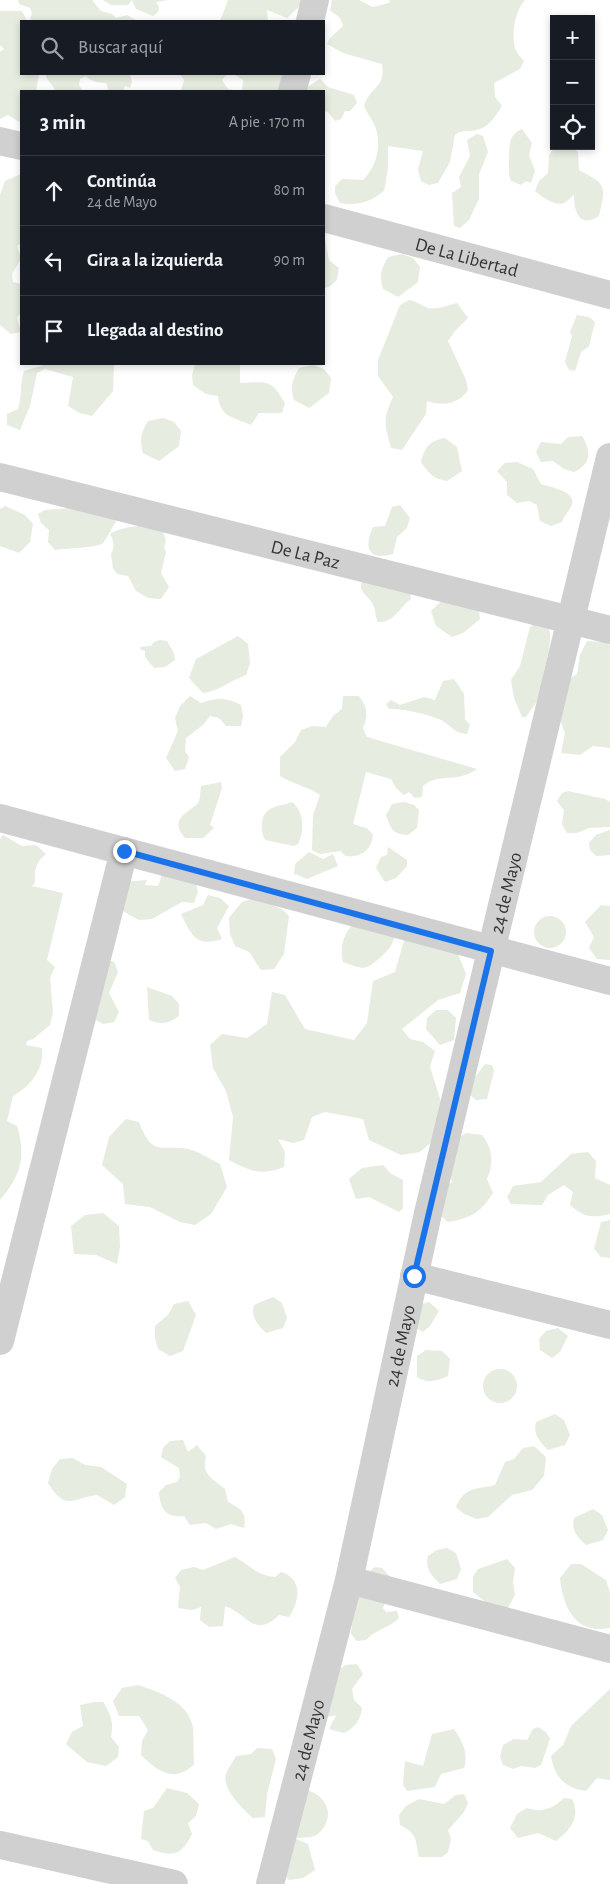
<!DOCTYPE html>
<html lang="es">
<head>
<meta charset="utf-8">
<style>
  :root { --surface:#171b24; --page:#242831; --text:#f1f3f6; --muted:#9ea1a6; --line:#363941 }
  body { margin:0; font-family:"Alegreya Sans",sans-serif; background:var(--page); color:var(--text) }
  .controls { position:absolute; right:15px; top:15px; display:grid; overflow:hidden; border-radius:0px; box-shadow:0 2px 8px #0003 }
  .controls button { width:45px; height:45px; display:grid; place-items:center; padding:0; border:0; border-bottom:1px solid var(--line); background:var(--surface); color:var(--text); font:25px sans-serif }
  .stop { position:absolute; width:15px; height:15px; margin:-11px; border:4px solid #1a73e8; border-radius:50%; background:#fff }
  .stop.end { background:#1a73e8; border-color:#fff; box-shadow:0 1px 5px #0008 }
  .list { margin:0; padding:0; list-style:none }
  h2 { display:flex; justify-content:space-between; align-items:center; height:65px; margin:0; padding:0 20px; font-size:21px }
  h2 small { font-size:16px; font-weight:400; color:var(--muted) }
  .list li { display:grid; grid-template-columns:32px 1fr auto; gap:15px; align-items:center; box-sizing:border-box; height:70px; padding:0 20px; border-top:1px solid var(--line) }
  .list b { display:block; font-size:19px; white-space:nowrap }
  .list p { margin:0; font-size:16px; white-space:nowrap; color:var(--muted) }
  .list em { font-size:16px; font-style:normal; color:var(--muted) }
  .icon { flex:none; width:28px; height:28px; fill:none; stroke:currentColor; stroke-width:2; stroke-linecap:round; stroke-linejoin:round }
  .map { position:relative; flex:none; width:610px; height:1884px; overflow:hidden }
  .search { position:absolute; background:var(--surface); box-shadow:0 2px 8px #0003; left:20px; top:20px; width:305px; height:55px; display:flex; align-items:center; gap:12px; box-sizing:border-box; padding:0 18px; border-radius:0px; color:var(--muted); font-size:19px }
  .panel { position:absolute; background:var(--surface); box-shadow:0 2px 8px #0003; left:20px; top:90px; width:305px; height:275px; border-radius:0px }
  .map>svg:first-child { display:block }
</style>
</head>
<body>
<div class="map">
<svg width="610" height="1884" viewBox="0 0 610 1884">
  <rect width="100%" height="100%" fill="#fff"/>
  <g fill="#e6ecdf">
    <path d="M18 0H92L101 11 112 14 116 18 127 15 138 21H33L30 19 32 13 30 8 19 4Z"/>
    <path d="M103 0H168L156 2 159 7 158 12 153 16 136 9 132 0 128 5H111Z"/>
    <path d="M228 0H306L287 18 267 10 268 21H220Z"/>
    <path d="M332 0H359L373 7 389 3 390 0H525C515 11 511 33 515 48 516 52 521 58 524 61L520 69 494 83 495 97 502 106C493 120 488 129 470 131 463 131 460 131 455 135L450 162 438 183 429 185 421 181 418 169 423 151 388 146V168L384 191C370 202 358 206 340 203L335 193V186L342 179 363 180C377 167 382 144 375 126 372 119 367 113 364 106 370 86 386 89 382 64L343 53 327 44 330 38 343 26 340 18 330 10Z"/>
    <path d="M0 11H22L27 21H21V74H39L36 91H21V123L8 115 0 119V52L4 49 0 45Z"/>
    <path d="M46 74H130L132 82 130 88 125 86 123 91H109L106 83 95 82 85 76 80 79 79 85 83 91H56L46 77Z"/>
    <path d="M180 74H227L222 80 228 89 237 91H181L184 80Z"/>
    <path d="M234 74H292L281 91H242L243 80Z"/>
    <path d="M320 79 328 87 354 95 357 103 350 111H345L341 119 335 121 328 112 324 111V91H306L307 87Z"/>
    <path d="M522 129 532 143 529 155 535 171 531 183 526 181 521 185 511 181C508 174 509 168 509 161 510 148 507 135 522 129Z"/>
    <path d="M477 134 483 136 488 152 479 174V199L469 220 460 228 454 226 452 193 461 187 459 177 470 156 467 140Z"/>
    <path d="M554 146H571L578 152 579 170C607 185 606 185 599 216 579 229 574 211 574 195 571 197 568 201 564 203 557 207 540 196 535 191L539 181 548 173 549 156Z"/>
    <path d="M21 174V243L17 246 21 259 12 274 13 282 21 284V312L17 318 21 332 11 334 0 325V195L5 181Z"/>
    <path d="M324 234 329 260 339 268 337 280 329 287 324 288Z"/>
    <path d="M402 254 413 258 420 267 418 282 398 297 383 289C379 276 381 269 388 257Z"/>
    <path d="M409 300C417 301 422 306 428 308 438 310 448 305 457 303L468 318 455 331 448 341 466 380 468 390C458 405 442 406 427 401L426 414 402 450 391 448C385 424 382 421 393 397L378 376V360L400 305Z"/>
    <path d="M577 315 589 317 595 322 589 346 581 352 575 371 569 370 565 362 572 336 570 332Z"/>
    <path d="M47 364H114L113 391 92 416 80 413 68 406 73 377 45 369 37 373 30 406 20 430 7 425V414L18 409C22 397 20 384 24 371Z"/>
    <path d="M195 364H240V383C266 382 271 378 285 403L282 413H259L251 425C233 417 220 417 218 396L206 394 193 385 192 375Z"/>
    <path d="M313 365 324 369 331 378 329 393 309 408 294 400C290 387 292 380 299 368Z"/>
    <path d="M163 418 174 422 181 431 179 446 159 461 143 453C139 439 141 433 148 421Z"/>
    <path d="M582 436C591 451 592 464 574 472L564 469 553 461 541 462 536 452 541 442 561 444 568 437Z"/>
    <path d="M445 438 457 447 462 471 447 481C434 479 429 474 421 462 425 447 429 441 445 438Z"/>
    <path d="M517 462 533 469 541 484C549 487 576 491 572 504 570 511 564 515 562 522L551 526 540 521 537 505 529 501 517 503 507 495V482L497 471 505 463Z"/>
    <path d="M400 505 410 518 407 528 397 537 393 554C367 561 364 547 373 527L385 526 392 507Z"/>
    <path d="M5 506 25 515 33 524 30 542 19 553 0 546V509Z"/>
    <path d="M86 507 113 516 116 522C111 528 108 537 103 543 98 548 65 548 55 550L48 542 49 530 41 523 38 514 45 510Z"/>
    <path d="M146 524 163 532 166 540 164 548 166 552 161 573 169 587 161 599 148 598 136 591 128 576 117 574 113 568 111 554C115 547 114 541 110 534 122 526 133 528 146 524Z"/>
    <path d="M366 576 410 590 411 599C400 606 395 623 378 622 375 616 376 613 374 607 369 593 353 592 366 576Z"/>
    <path d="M448 595 479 611 480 619 463 633 452 637 436 626 431 611Z"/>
    <path d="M538 620 547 623C557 645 539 669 544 691L526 717H522L514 698 511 680 520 666 530 627Z"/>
    <path d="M238 636 248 644 250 663 246 675C230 681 219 691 203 693L189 678 196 659Z"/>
    <path d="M160 640 167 641 174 653 175 660 165 667 154 668 145 657V651L141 650 140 647 151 646 154 642Z"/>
    <path d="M587 641 605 642 610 645V748L593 746 580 755 561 753 565 733 555 708 559 686 577 674 580 655Z"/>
    <path d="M454 679 464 694 465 719 470 725 467 734C455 733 453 728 443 721 433 715 401 708 389 709L386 704 391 700 400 705 424 697 435 700 443 681Z"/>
    <path d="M190 696 201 703C216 698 226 697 241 705L243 716 241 726H226L219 718 210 716 204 724 186 738 185 751 189 757 185 769 175 771 166 758 178 731 175 718 180 706Z"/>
    <path d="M343 696H359C368 708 368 716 363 728L367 737 477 769C456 784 439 772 423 786L422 797 415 798 409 792 404 795 396 788 391 779 366 772 353 824 366 828 373 834C372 850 361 858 345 856L341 851 320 854 312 850 313 815 320 795C307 786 293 784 280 776V757L295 742 301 730 312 726 326 727 333 716 342 709Z"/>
    <path d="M221 782 222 788 210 825 214 828 203 838H185C170 820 184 815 197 804 201 800 200 791 201 786Z"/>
    <path d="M568 791 605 799 610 802V827L589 828 577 833H567L562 824 564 810 557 801 562 793Z"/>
    <path d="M292 802C304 811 305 831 298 844L294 846 265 840C260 830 260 813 272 808 278 805 285 805 292 802Z"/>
    <path d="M404 802 414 805 419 810 417 828 408 835C392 834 391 829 386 815L392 804Z"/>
    <path d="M610 830V855L596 856 590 850 589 843 596 835Z"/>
    <path d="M3 835 22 846 36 845 46 854C36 862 34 870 35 883L32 886 63 893 47 960 55 967 50 978 53 1012 50 1025 33 1039 27 1041 26 1045 42 1048C44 1070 31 1085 13 1096L7 1121 17 1126C26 1157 21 1175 0 1200V839Z"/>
    <path d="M388 847 407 860V866L396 878 385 882 376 868 381 857 387 855Z"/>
    <path d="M309 852 323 859 333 854 338 866 307 879 296 874 294 875 295 864Z"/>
    <path d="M162 875 195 881 198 892 194 903 182 902 152 919 139 920 119 909 123 882 147 880 145 885 158 886Z"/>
    <path d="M208 895 220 898 229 906 217 928 222 939C196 948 191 934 181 914L203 905Z"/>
    <path d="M257 897 283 910 289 916 284 954 274 969 261 970 249 952 235 946 230 934 229 918 242 902Z"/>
    <path d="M601 905 610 906V960L597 959 589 948 594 937 585 922Z"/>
    <path d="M367 908 395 935C392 946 390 948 383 955 365 971 365 970 343 962 338 935 351 927 367 908Z"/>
    <circle cx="550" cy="932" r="16"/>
    <path d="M405 937 457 952 466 974 460 993 438 1000 402 1029 410 1039 423 1042 435 1051 430 1067 444 1111 435 1139 420 1152 401 1155 369 1140 363 1119 325 1112 312 1117 304 1140 293 1143 278 1139 285 1152 284 1167C262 1176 249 1171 229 1160L233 1117 226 1091 213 1068 210 1045 222 1034 247 1038 267 1024 272 992 285 995 305 1029 354 1040 367 1023 373 981 395 972Z"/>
    <path d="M104 958 114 962 118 972 109 993 119 1012 114 1022 103 1024 93 1018 99 1008 91 988Z"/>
    <path d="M147 987 172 996 179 1004V1016C168 1024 161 1025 149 1020Z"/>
    <path d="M436 1010H448L456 1018 454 1040 440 1045 426 1029 427 1018Z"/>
    <path d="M485 1064 492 1065 494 1071 487 1099 476 1100 469 1094V1085Z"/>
    <path d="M126 1119 139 1122C153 1158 160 1144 188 1149 198 1151 210 1159 220 1164L227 1187 211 1214 195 1225 180 1222 150 1207 125 1204 123 1184 102 1165 109 1137Z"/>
    <path d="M466 1133 482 1135C493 1149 494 1163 487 1179L493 1193C480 1213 471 1218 448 1222L440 1215 444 1188 452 1182 449 1168 456 1139Z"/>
    <path d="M588 1152 596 1161 595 1178 610 1185V1214C591 1218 585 1218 570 1205L573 1192 564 1185 548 1195 542 1205 511 1204 507 1197 513 1186 541 1182 571 1154Z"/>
    <path d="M383 1165 390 1173 403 1180V1208L399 1212 369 1197 356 1199 349 1179 362 1168Z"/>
    <path d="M103 1213 119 1226 120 1247 117 1264 96 1255 74 1254 71 1226 85 1215Z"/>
    <path d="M610 1220V1258L601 1257 594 1249 601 1222Z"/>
    <path d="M273 1297 282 1303 287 1318 283 1328 266 1333C257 1324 251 1318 254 1305Z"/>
    <path d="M188 1301 196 1315 183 1351 170 1356 158 1349 155 1338V1326L168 1315 174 1304Z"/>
    <path d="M429 1302 439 1311 430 1326 423 1332 410 1324 417 1305Z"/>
    <path d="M558 1328 568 1336 560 1352 552 1358 540 1350 539 1339 546 1331Z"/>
    <path d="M426 1350 442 1351 450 1359 448 1376C436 1381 429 1384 417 1377V1356Z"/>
    <circle cx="500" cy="1386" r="17"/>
    <path d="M555 1414 564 1420 570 1435 565 1445 548 1450C540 1441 533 1435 536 1422Z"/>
    <path d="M183 1440 188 1452 197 1445 206 1456C201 1475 212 1478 225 1489L228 1502C241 1509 247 1512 244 1528L231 1524 216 1529 206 1523 190 1525 184 1516C166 1518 160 1509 159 1492L166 1485 177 1482 180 1477 179 1468 161 1457 163 1448 170 1441Z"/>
    <path d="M534 1446 546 1457 544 1476 532 1490 512 1495 488 1517 477 1519 464 1514 456 1507C465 1486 476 1490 495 1485L505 1462 514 1459 523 1448Z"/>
    <path d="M73 1458 85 1465 101 1467 127 1484 125 1497 114 1505 97 1495C72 1498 66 1512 48 1483L52 1469 60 1459Z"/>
    <path d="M593 1509 602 1515 608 1530 603 1540 586 1545C577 1536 571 1531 574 1518Z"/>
    <path d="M447 1548 456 1553 461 1569 457 1579 440 1584C431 1575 425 1569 428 1556L437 1550Z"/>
    <path d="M235 1557C251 1566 256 1575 275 1577L281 1572C304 1579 299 1602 289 1617L279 1615C254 1639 248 1614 225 1606L223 1626 209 1627 200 1620 201 1607 192 1610 178 1608 180 1587 175 1578 181 1570 194 1567 203 1570Z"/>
    <path d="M507 1559 515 1568 513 1582 515 1595 506 1611C492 1608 484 1601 473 1592V1577L478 1569Z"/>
    <path d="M571 1564H581L606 1580 610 1593V1628C576 1635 563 1608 560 1578Z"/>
    <path d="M375 1567 382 1568 394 1581 383 1608 386 1612 397 1611 399 1618C390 1628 377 1628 366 1640L357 1641 351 1634C354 1613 355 1580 375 1567Z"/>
    <path d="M357 1664 363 1674 352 1689 354 1700 362 1708C361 1720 354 1728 344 1733L329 1729 336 1715 324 1718 336 1671 346 1665Z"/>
    <path d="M138 1685C159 1692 189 1702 193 1728 194 1740 193 1752 194 1764 175 1784 157 1771 141 1755L142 1741 148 1730 139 1716H119L113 1701 122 1688Z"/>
    <path d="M610 1689V1780L597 1778 586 1791C565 1788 555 1778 551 1756L563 1745 571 1726Z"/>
    <path d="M95 1702H103C111 1715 114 1722 111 1737L119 1747 118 1757 106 1766 87 1762 66 1744 72 1732 83 1726 80 1705Z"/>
    <path d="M538 1727 546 1732 550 1739 541 1765 535 1768 521 1766 513 1769 503 1765 500 1757 503 1745 514 1739 527 1740 533 1729Z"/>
    <path d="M454 1729C462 1741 469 1753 464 1768L441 1774 435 1787 407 1791 403 1785 405 1761 423 1766 432 1734Z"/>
    <path d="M257 1748 272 1749 276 1759 267 1794 265 1817 253 1818C242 1808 222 1790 226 1774 228 1768 233 1762 236 1756L251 1754Z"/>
    <path d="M167 1788 187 1793 199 1804 196 1816 188 1823 192 1834C181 1855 175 1857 153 1850L148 1841 141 1839 144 1811 153 1808Z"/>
    <path d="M304 1789C327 1795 337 1816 318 1834 311 1839 302 1837 294 1838L308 1844 315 1870 303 1878 289 1880 282 1872Z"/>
    <path d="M464 1794 468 1803 464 1812 448 1830 451 1839 448 1852 442 1857H419C415 1839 418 1834 400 1825L399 1815 406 1806 419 1799 444 1804 456 1795Z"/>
    <path d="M564 1798 572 1799C581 1816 570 1831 556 1841L538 1833 518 1838 510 1828 517 1814 527 1808C541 1813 553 1809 564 1798Z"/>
  </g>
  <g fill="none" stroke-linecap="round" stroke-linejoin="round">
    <g stroke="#d0d0d0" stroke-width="28">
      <path d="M310 21 315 0"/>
      <path d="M292 91 297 74"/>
      <path d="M0 141 21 146"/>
      <path id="s1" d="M324 218 610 295"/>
      <path id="s2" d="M0 477 610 630"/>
      <path d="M0 818 610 981"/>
      <path d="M414 1276 610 1325"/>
      <path d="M0 1341 124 851"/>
      <path d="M349 1580 610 1649"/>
      <path d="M0 1845 174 1884"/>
      <path id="s3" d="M270 1884 349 1580 428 1213 610 457"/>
    </g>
  </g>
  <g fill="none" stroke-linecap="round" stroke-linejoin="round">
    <path stroke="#1a73e8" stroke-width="6" d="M124 851 491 951 414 1276"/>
  </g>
  <g text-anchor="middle" stroke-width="5" stroke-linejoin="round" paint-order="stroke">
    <g font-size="19" fill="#333" stroke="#fff">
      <text dy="7" stroke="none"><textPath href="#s1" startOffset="148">De La Libertad</textPath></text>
      <text dy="7" stroke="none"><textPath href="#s2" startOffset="315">De La Paz</textPath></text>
      <text dy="7" stroke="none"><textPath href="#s3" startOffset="1019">24 de Mayo</textPath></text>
      <text dy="7" stroke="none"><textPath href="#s3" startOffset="554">24 de Mayo</textPath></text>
      <text dy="7" stroke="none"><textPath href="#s3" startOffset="149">24 de Mayo</textPath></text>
    </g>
  </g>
</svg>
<div class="controls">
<button>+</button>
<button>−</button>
<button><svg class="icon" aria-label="locate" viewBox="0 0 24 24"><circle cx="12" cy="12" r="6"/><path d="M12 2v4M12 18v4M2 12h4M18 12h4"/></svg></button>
</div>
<div class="stop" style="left:414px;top:1276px"></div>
<div class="stop end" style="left:124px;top:851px"></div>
<div class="search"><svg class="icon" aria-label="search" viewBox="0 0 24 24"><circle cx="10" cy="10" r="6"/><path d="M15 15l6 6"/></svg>Buscar aquí</div>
<section class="panel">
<h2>3 min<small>A pie · 170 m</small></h2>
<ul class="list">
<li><svg class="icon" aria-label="ahead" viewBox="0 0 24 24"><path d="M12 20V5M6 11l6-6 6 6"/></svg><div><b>Continúa</b><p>24 de Mayo</p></div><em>80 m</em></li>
<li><svg class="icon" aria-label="left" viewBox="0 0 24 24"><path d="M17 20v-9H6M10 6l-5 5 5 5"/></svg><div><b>Gira a la izquierda</b></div><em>90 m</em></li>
<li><svg class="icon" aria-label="arrive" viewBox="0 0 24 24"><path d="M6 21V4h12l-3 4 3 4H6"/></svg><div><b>Llegada al destino</b></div></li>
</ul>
</section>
</div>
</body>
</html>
